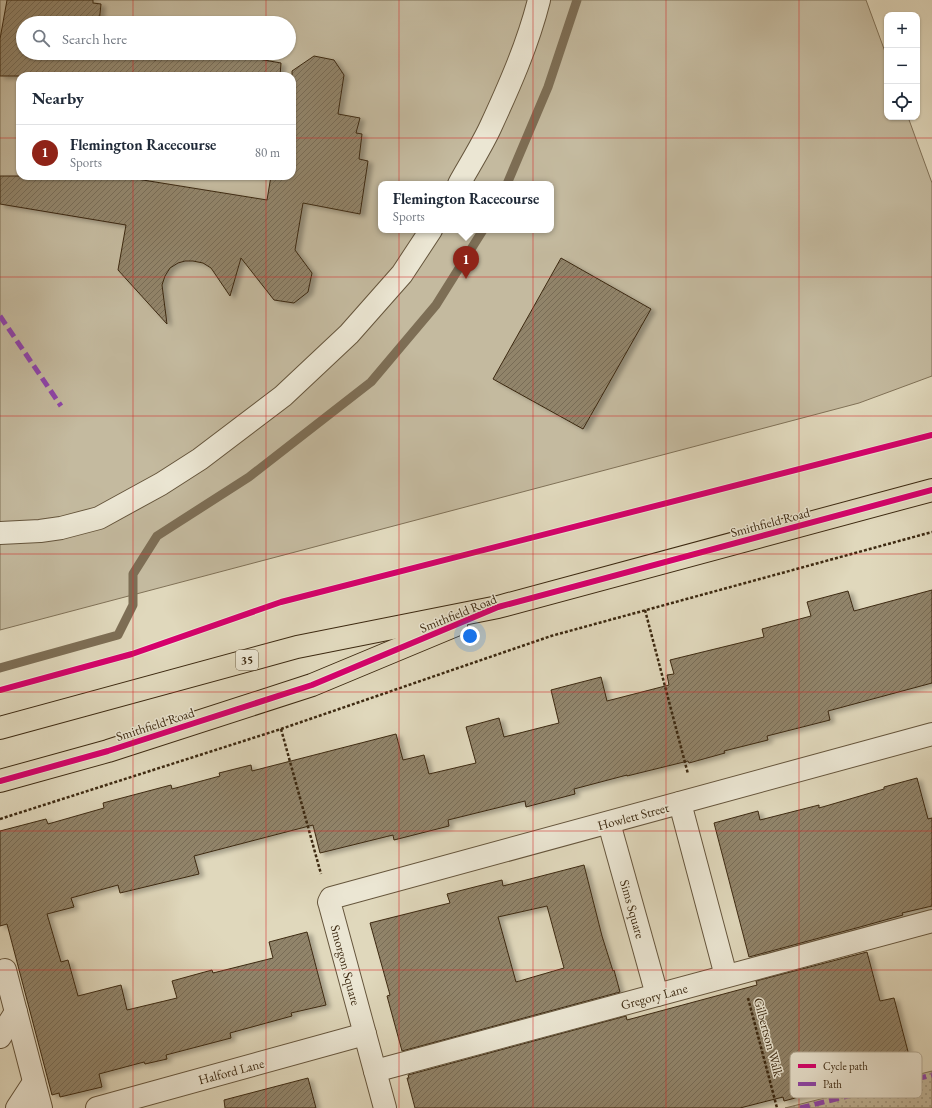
<!DOCTYPE html>
<html lang="en">
<head>
<meta charset="utf-8">
<style>
  :root { --surface:#fff; --page:#f2f2f3; --text:#1f2937; --muted:#747a83; --line:#e0e1e3; --accent:#8f2418 }
  body { margin:0; font-family:"EB Garamond",serif; background:var(--page); color:var(--text) }
  .controls { position:absolute; right:12px; top:12px; display:grid; overflow:hidden; border-radius:8px; box-shadow:0 1px 3px #0004 }
  .controls button { width:36px; height:36px; display:grid; place-items:center; padding:0; border:0; border-bottom:1px solid var(--line); background:var(--surface); color:var(--text); font:20px sans-serif }
  .you { position:absolute; left:470px; top:636px; width:14px; height:14px; margin:-10px; border:3px solid #fff; border-radius:50%; background:#1a73e8; box-shadow:0 0 0 6px #1a73e833 }
  .badge { display:grid; place-items:center; width:26px; height:26px; border-radius:50%; background:var(--accent); color:#fff; font-size:13px; font-weight:700 }
  .pin { position:absolute; translate:-50% -33px; filter:drop-shadow(0 1px 2px #0008) }
  .pin::after { content:''; position:absolute; top:21px; width:14px; height:12px; background:inherit; clip-path:polygon(0 0,100% 0,50% 100%) }
  .popup { position:absolute; left:378px; top:181px; width:176px; height:52px; box-sizing:border-box; display:grid; place-content:center; border-radius:8px; background:var(--surface); filter:drop-shadow(0 1px 3px #0005); font-size:13px; white-space:nowrap; color:var(--muted) }
  .popup b { font-size:15px; color:var(--text) }
  .popup::after { content:''; position:absolute; left:50%; top:100%; margin-left:-8px; border:8px solid transparent; border-top-color:var(--surface) }
  .list { margin:0; padding:0; list-style:none }
  h2 { display:flex; justify-content:space-between; align-items:center; height:52px; margin:0; padding:0 16px; font-size:17px }
  h2 small { font-size:13px; font-weight:400; color:var(--muted) }
  .list li { display:grid; grid-template-columns:26px 1fr auto; gap:12px; align-items:center; box-sizing:border-box; height:56px; padding:0 16px; border-top:1px solid var(--line) }
  .list b { display:block; font-size:15px; white-space:nowrap }
  .list p { margin:0; font-size:13px; white-space:nowrap; color:var(--muted) }
  .list em { font-size:13px; font-style:normal; color:var(--muted) }
  .icon { flex:none; width:22px; height:22px; fill:none; stroke:currentColor; stroke-width:2; stroke-linecap:round; stroke-linejoin:round }
  .map { position:relative; flex:none; width:932px; height:1108px; overflow:hidden }
  .search { position:absolute; background:var(--surface); box-shadow:0 1px 3px #0004; left:16px; top:16px; width:280px; height:44px; display:flex; align-items:center; gap:10px; box-sizing:border-box; padding:0 14px; border-radius:22px; color:var(--muted); font-size:15px }
  .panel { position:absolute; background:var(--surface); box-shadow:0 1px 3px #0004; left:16px; top:72px; width:280px; height:108px; border-radius:12px }
  .map>svg:first-child { display:block }
</style>
</head>
<body>
<div class="map">
<svg width="932" height="1108" viewBox="0 0 932 1108">
  <defs>
    <pattern id="green-dots" width="8" height="8" patternUnits="userSpaceOnUse"><rect width="8" height="8" fill="#c4ba9f"/><path d="M2 2h.1M6 6h.1" fill="none" stroke="#a09780" stroke-width="1.8" stroke-linecap="round"/></pattern>
    <pattern id="building-hatch" width="6" height="6" patternUnits="userSpaceOnUse"><rect width="6" height="6" fill="#91846a"/><path d="M-1 1l2-2M0 6l6-6M5 7l2-2" fill="none" stroke="#786c56"/></pattern>
    <filter id="shadow"><feDropShadow dx="4.5" dy="2.5" stdDeviation="2" flood-color="#0004"/></filter>
  </defs>
  <rect width="100%" height="100%" fill="#e0d8bc"/>
  <filter id="stains"><feTurbulence type="fractalNoise" baseFrequency=".005" numOctaves="4"/><feColorMatrix values="0 0 0 0 .2 0 0 0 0 .09 0 0 0 0 .02 0 0 0 .5 -.17"/></filter>
  <radialGradient id="worn" r=".72"><stop offset=".6" stop-color="#630" stop-opacity="0"/><stop offset="1" stop-color="#630" stop-opacity=".3"/></radialGradient>
  <path fill="url(#green-dots)" stroke="#807258" d="M932 1071V1108H785Z"/>
  <path fill="#c4ba9f" stroke="#807258" fill-rule="evenodd" d="M0 0H866L887 57V117H908L932 183V376L859 403 0 630ZM23 23H289V53H23ZM20 76H292V176H20ZM381 184H551V230H381Z"/>
  <g fill="none" stroke-linecap="round" stroke-linejoin="round">
    <g stroke="#7d6e55" stroke-width="9">
      <path d="M507 184 548 87 577 0"/>
      <path d="M0 668 118 635 133 605V574L157 536 249 477 371 382 436 305 483 230"/>
    </g>
  </g>
  <g fill="url(#building-hatch)" stroke="#3c2911" fill-rule="evenodd" filter="url(#shadow)">
    <path d="M7 0H93V3L101 4 99 23H23V53H115L156 60 157 53H224L281 63 280 76H0V39Z"/>
    <path d="M314 56 334 60 344 75 338 114 360 118 356 133 362 134 359 159 368 161 360 214 303 203 295 250 312 273 308 292 294 303 274 300 241 258 230 296 211 268 203 263 193 261H185L178 263 170 268 165 276 162 285 167 324 118 270 126 225 0 204V176H118L267 200 271 176H292V71Z"/>
    <path d="M561 258 651 309 583 429 493 379Z"/>
    <path d="M932 590V683L828 711 830 720 767 736 768 740 724 751 725 753 689 763 688 761 627 776V775L574 789 575 794 526 807 525 801 448 820 449 826 394 840 393 835 320 853 313 825 194 856 199 874 120 893 118 885 71 898 74 907 47 914 61 962 68 960 78 996 121 985 127 1010 177 998 172 981 212 970 213 973 273 958 269 942 307 932 326 1005 291 1013 292 1016 230 1033 231 1038 166 1055 167 1059 145 1064 144 1062 99 1074 102 1087 60 1097 59 1093 52 1095 7 924 0 926V831L46 819 48 824 104 808 103 803 171 785 172 789 220 776 219 773 251 765 252 771 396 734 403 760 424 755 429 774 476 763 466 727 499 718 504 737 559 723 551 690 601 677 607 701 669 685 667 675 674 674 670 660 764 637 762 629 811 616 807 602 848 591 854 611Z"/>
    <path d="M917 778 928 819 932 818V906L902 913 903 915 860 927 749 957 714 823 758 811 760 820 819 805V808L884 789V787Z"/>
    <path d="M584 865 602 936 613 971 614 970 620 992 402 1051 387 996 390 995 370 923 450 903 447 894 502 880 503 886ZM547 906 564 968 516 982 498 917Z"/>
    <path d="M867 952 880 1001 894 998 912 1067 784 1101 783 1097 740 1108H415L407 1078H409L408 1075 626 1016 627 1020 757 985 756 981Z"/>
    <path d="M308 1078 316 1108H225L224 1100Z"/>
  </g>
  <g fill="none" stroke-linecap="round" stroke-linejoin="round">
    <defs>
      <g id="minor">
        <path d="M459 184C469 166 481 147 490 128 509 87 528 44 539 0"/>
        <path d="M0 533 40 531 61 528 99 518 161 484 200 459 283 396 349 334 402 274 431 230"/>
        <path d="M680 803 726 976"/>
        <path d="M609 823 657 995"/>
        <path d="M5 970 41 1108"/>
        <path d="M0 1037 16 1012"/>
        <path d="M375 1071 932 921"/>
        <path d="M17 1108 34 1082"/>
        <path d="M97 1108 365 1034"/>
        <path d="M385 1108 330 905 329 902 331 898 932 734"/>
      </g>
      <g id="highway">
        <path d="M0 728 297 647 498 607 932 490"/>
        <path d="M0 781 108 751 312 685 456 625"/>
      </g>
    </defs>
    <use href="#minor" stroke="#65553c" stroke-width="24"/>
    <use href="#highway" stroke="#3c2911" stroke-width="24"/>
    <g stroke="#3c2911" stroke-width="2.5" stroke-dasharray="3 2" stroke-linecap="butt">
      <path d="M645 610 688 774"/>
      <path d="M281 729 321 874"/>
      <path d="M0 819 281 729 551 636 932 532"/>
      <path d="M748 998 777 1108"/>
    </g>
    <use href="#minor" stroke="#ebe6d3" stroke-width="22"/>
    <use href="#highway" stroke="#e0d8bc" stroke-width="22"/>
    <g stroke="#8e44ad" stroke-width="5" stroke-dasharray="10 5" stroke-linecap="butt">
      <path d="M0 316 61 406"/>
      <path d="M800 1108 932 1075"/>
    </g>
    <defs>
      <g id="cycleway">
        <path d="M0 690 132 654 281 602 932 435"/>
        <path d="M0 781 108 751 312 685 498 607 932 490"/>
      </g>
    </defs>
    <use href="#cycleway" stroke="#ebe6d3" stroke-width="8"/>
    <use href="#cycleway" stroke="#d6006c" stroke-width="6"/>
  </g>
  <path fill="none" stroke="#d62828" stroke-width="1" stroke-opacity="0.55" d="M133 0V23M266 0V23M399 0V1108M533 0V1108M666 0V1108M799 0V1108M133 53V76M266 53V76M0 138H20M292 138H932M133 176V1108M266 176V1108M0 277H932M0 416H932M0 554H932M0 692H932M0 831H932M0 970H932"/>
  <g text-anchor="middle" stroke-width="3" stroke-linejoin="round" paint-order="stroke">
    <rect fill="#ebe6d3" stroke="#70624b" stroke-width="1" x="236" y="650" width="22" height="20" rx="3"/>
    <g font-size="12" font-weight="bold" fill="#3c2911">
      <text x="247" y="664">35</text>
    </g>
    <g font-size="13" fill="#3c2911" stroke="#ebe6d3">
      <text transform="translate(770 522) rotate(-15)" y="5">Smithfield Road</text>
      <text transform="translate(458 613) rotate(-22)" y="5">Smithfield Road</text>
      <text transform="translate(155 724) rotate(-18)" y="5">Smithfield Road</text>
      <text transform="translate(633 816) rotate(-15)" y="5">Howlett Street</text>
      <text transform="translate(633 909) rotate(74)" y="5">Sims Square</text>
      <text transform="translate(346 965) rotate(75)" y="5">Smorgon Square</text>
      <text transform="translate(654 996) rotate(-15)" y="5">Gregory Lane</text>
      <text transform="translate(769 1037) rotate(75)" y="5">Gilbertson Walk</text>
      <text transform="translate(231 1071) rotate(-15)" y="5">Halford Lane</text>
    </g>
  </g>
  <rect x="790" y="1052" width="132" height="46" rx="6" fill="#ebe6d3" stroke="#b6ad99" stroke-width="1"/>
  <rect x="798" y="1064" width="18" height="4" fill="#d6006c"/>
  <rect x="798" y="1082" width="18" height="4" fill="#8e44ad"/>
  <g font-size="11" fill="#3c2911">
    <text x="823" y="1070">Cycle path</text>
    <text x="823" y="1088">Path</text>
  </g>
  <rect width="100%" height="100%" filter="url(#stains)"/>
  <rect width="100%" height="100%" fill="url(#worn)"/>
</svg>
<div class="controls">
<button>+</button>
<button>−</button>
<button><svg class="icon" aria-label="locate" viewBox="0 0 24 24"><circle cx="12" cy="12" r="6"/><path d="M12 2v4M12 18v4M2 12h4M18 12h4"/></svg></button>
</div>
<div class="you"></div>
<div class="pin badge" style="left:466px;top:279px">1</div>
<div class="popup"><b>Flemington Racecourse</b>Sports</div>
<div class="search"><svg class="icon" aria-label="search" viewBox="0 0 24 24"><circle cx="10" cy="10" r="6"/><path d="M15 15l6 6"/></svg>Search here</div>
<section class="panel">
<h2>Nearby<small></small></h2>
<ul class="list">
<li><span class="badge">1</span><div><b>Flemington Racecourse</b><p>Sports</p></div><em>80 m</em></li>
</ul>
</section>
</div>
</body>
</html>
